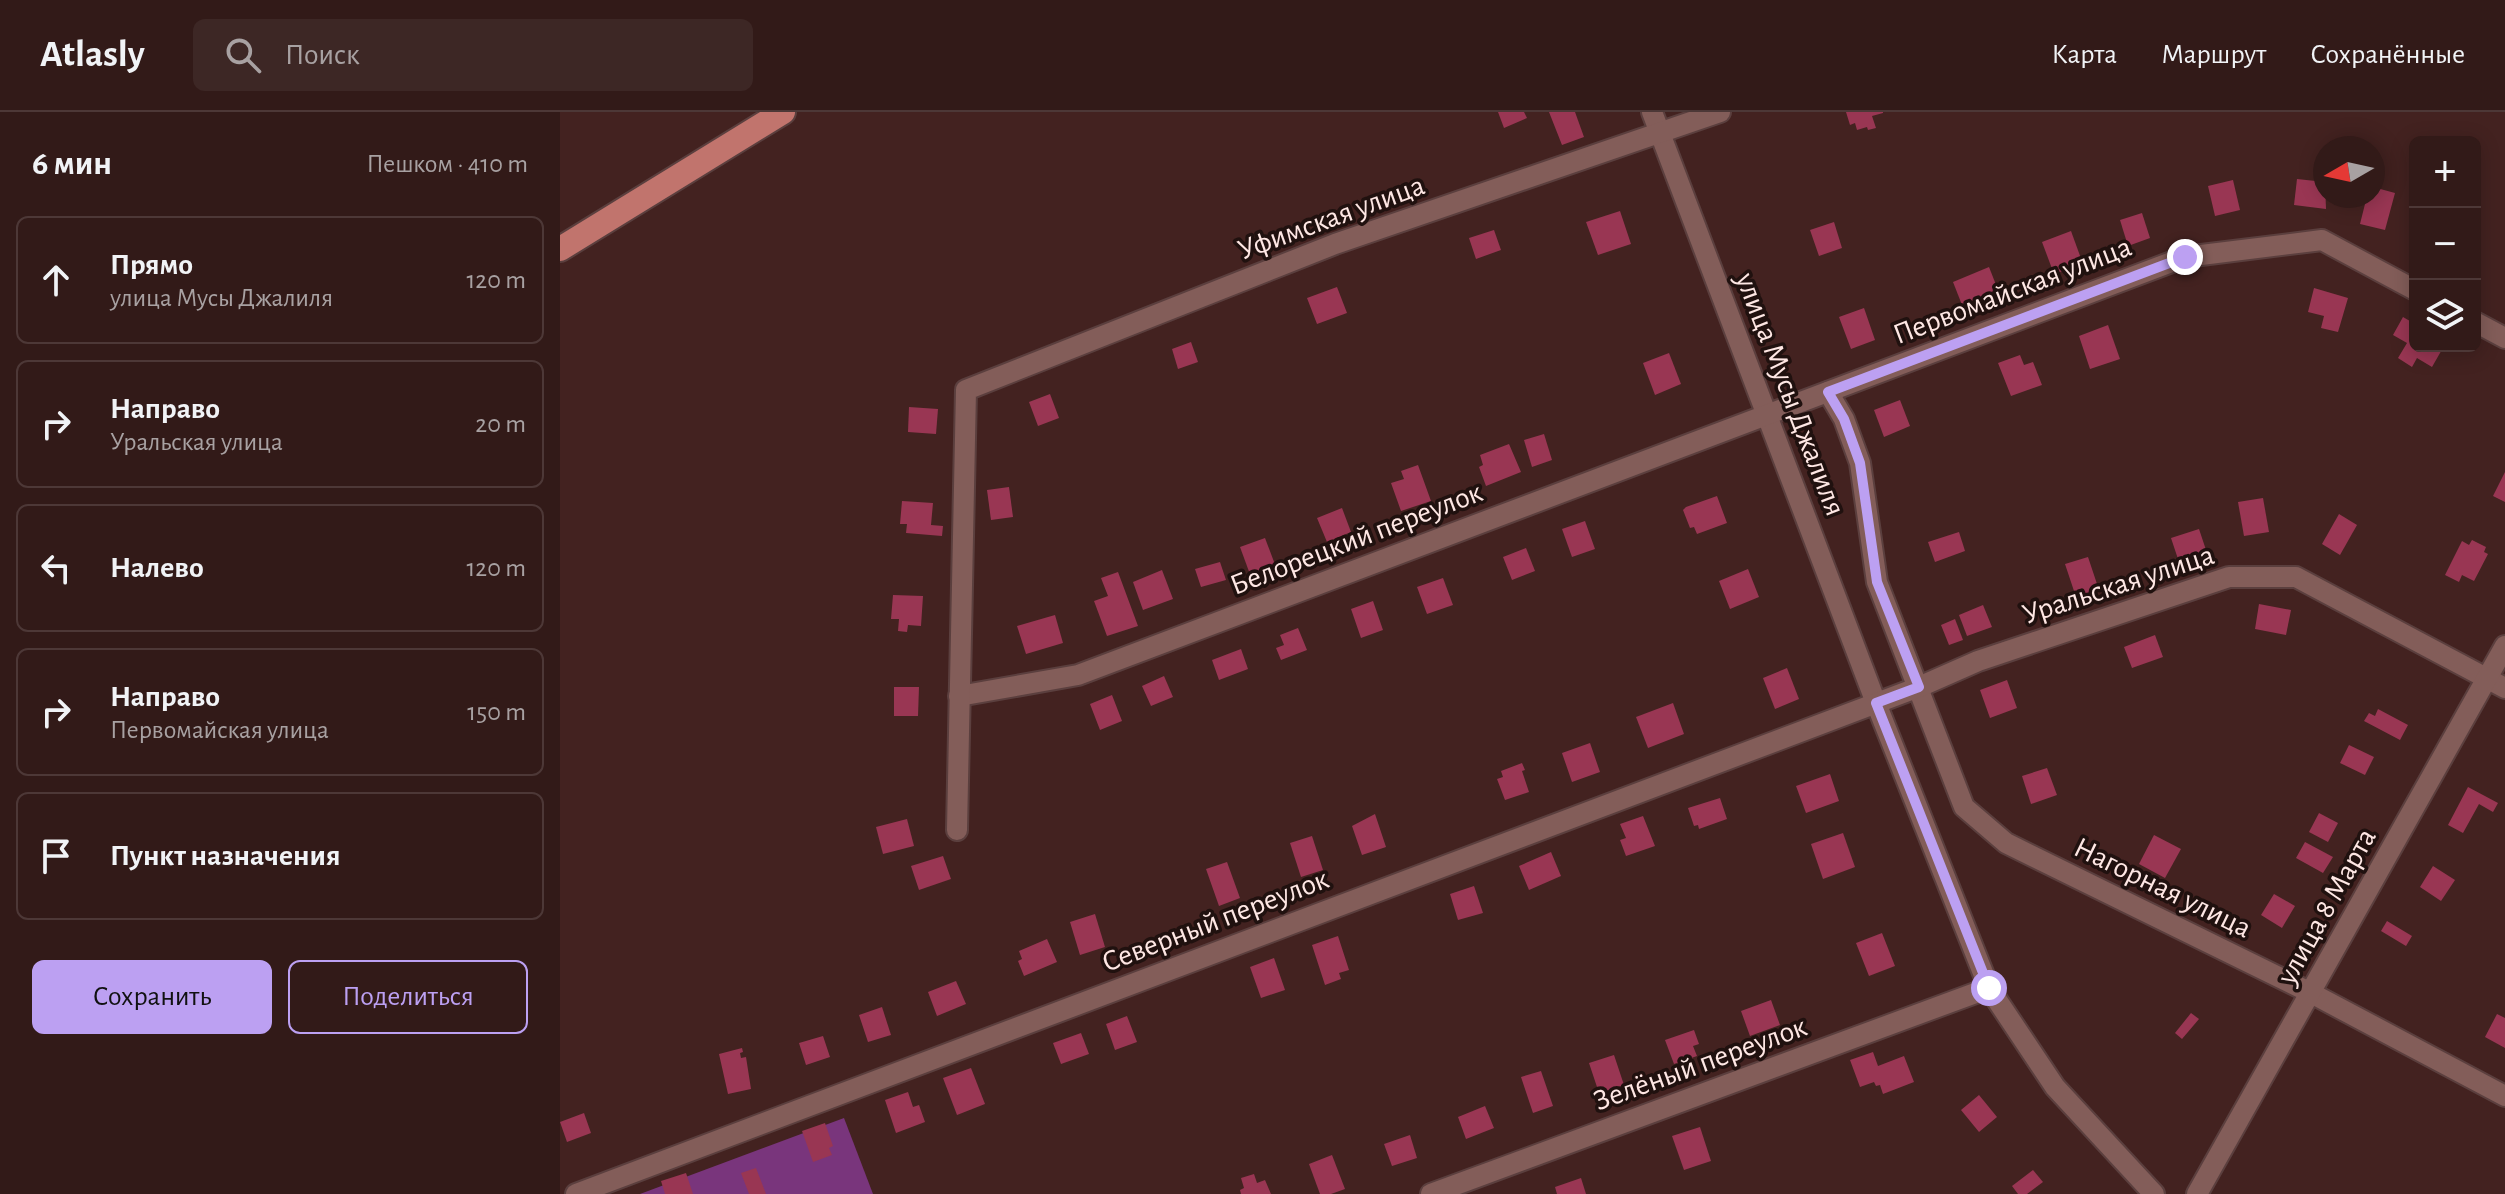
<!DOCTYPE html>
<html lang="ru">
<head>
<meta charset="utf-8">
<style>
  :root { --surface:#321a18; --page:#3d2725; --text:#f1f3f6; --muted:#a8a1a2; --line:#4d3837; --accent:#bca0f2 }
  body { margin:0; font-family:"Alegreya Sans",sans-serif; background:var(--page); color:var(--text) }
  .controls { position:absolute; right:24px; top:24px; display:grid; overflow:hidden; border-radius:12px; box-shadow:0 4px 20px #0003 }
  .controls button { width:72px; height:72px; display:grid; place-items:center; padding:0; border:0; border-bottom:2px solid var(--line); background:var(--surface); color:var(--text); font:40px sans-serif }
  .compass { position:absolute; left:1753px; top:24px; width:72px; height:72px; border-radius:50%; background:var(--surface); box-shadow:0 4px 20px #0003; rotate:261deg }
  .stop { position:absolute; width:24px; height:24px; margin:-18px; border:6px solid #bca0f2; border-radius:50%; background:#fff }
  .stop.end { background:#bca0f2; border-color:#fff; box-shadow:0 2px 8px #0008 }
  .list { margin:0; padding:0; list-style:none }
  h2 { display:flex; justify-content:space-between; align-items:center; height:104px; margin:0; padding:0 32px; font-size:34px }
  h2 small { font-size:26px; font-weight:400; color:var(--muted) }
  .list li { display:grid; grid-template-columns:52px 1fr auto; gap:24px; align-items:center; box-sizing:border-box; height:128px; margin:0 16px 16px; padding:0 16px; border:2px solid var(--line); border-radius:12px }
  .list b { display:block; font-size:30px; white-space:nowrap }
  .list p { margin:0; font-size:26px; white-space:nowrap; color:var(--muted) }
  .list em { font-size:26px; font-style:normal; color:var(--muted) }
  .actions { display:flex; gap:16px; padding:24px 32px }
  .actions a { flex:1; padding:18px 0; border:2px solid var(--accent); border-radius:12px; text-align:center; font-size:28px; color:var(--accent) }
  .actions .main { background:var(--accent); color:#111 }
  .icon { flex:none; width:44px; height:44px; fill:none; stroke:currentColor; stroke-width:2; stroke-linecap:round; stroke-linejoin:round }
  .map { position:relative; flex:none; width:1945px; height:1082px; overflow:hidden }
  header { display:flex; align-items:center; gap:48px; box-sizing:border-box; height:112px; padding:0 40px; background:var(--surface); border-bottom:2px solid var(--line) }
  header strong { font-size:38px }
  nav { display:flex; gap:44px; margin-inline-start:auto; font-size:28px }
  .search { width:560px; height:72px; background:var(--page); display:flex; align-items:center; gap:20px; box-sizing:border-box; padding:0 28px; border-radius:12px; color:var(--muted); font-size:30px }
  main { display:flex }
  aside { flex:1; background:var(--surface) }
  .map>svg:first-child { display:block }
</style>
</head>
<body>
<header>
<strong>Atlasly</strong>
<div class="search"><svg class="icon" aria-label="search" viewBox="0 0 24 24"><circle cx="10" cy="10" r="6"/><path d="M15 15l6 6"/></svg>Поиск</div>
<nav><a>Карта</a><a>Маршрут</a><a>Сохранённые</a></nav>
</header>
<main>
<aside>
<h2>6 мин<small>Пешком · 410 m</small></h2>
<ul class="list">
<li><svg class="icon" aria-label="ahead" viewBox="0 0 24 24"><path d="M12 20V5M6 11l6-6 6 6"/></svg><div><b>Прямо</b><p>улица Мусы Джалиля</p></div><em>120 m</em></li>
<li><svg class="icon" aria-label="right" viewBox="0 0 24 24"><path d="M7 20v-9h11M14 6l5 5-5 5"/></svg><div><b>Направо</b><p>Уральская улица</p></div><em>20 m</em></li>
<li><svg class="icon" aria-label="left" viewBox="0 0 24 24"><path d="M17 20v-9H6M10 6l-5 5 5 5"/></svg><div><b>Налево</b></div><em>120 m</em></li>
<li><svg class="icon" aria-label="right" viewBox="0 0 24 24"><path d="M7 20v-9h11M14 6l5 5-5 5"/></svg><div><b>Направо</b><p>Первомайская улица</p></div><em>150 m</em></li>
<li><svg class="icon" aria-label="arrive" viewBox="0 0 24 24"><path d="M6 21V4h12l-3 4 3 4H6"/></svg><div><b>Пункт назначения</b></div></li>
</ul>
<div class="actions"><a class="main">Сохранить</a><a>Поделиться</a></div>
</aside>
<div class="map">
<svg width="1945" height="1082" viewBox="0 0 1945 1082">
  <rect width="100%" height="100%" fill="#432220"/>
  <path fill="#79357c" d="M284 1006 313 1082H80Z"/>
  <g fill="#993653">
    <path d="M938 0H964L967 6 944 16Z"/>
    <path d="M989 0H1015L1024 25 1002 33Z"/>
    <path d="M1286 0H1323V1L1312 4 1316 16 1308 18 1307 15 1297 18 1295 11 1290 13Z"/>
    <path d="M1737 67 1765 70 1766 97 1734 93Z"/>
    <path d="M1673 68 1680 98 1655 104 1648 74Z"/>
    <path d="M1813 75 1835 81 1825 118 1800 112 1807 84H1813Z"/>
    <path d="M1060 99 1071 132 1038 143 1026 110Z"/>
    <path d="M1582 101 1590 126 1568 134 1560 108Z"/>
    <path d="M1274 110 1282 136 1259 144 1250 118Z"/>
    <path d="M934 118 941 138 916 147 909 126Z"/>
    <path d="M1511 119 1523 152 1494 162 1482 130Z"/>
    <path d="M1429 155 1440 183 1404 198 1393 170Z"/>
    <path d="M777 175 787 201 757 212 747 186Z"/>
    <path d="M1754 176 1788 186 1778 220 1761 216 1764 204 1748 200Z"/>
    <path d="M1304 196 1315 228 1291 237 1279 205Z"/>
    <path d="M1843 205 1855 212V234H1884L1872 255 1857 246 1852 255 1838 246 1847 231 1833 223Z"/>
    <path d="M1548 213 1560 247 1530 257 1519 224Z"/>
    <path d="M631 230 638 250 618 257 612 237Z"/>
    <path d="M1109 241 1121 272 1095 283 1083 251Z"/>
    <path d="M1460 243 1464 253 1473 250 1482 273 1451 284 1438 251Z"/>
    <path d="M490 282 499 306 478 314 469 290Z"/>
    <path d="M1340 288 1350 314 1324 325 1314 298Z"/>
    <path d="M349 295 378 297 376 322 348 320Z"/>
    <path d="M984 322 992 348 972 355 964 328Z"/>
    <path d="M949 332 961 360 926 374 919 355 923 353 920 343Z"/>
    <path d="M858 353 871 389 841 399 831 371 844 367 841 359Z"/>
    <path d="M1945 360V390L1933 384Z"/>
    <path d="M449 375 453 405 431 408 427 378Z"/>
    <path d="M1157 384 1167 411 1137 422 1134 415 1130 416 1123 398 1126 395Z"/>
    <path d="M1703 386 1709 420 1684 424 1678 390Z"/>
    <path d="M342 389 373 391 371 413 383 414 382 424 346 421 347 412H340Z"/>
    <path d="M782 396 791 420 767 430 757 406Z"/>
    <path d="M1779 402 1797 413 1780 443 1762 432Z"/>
    <path d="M1025 409 1035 437 1012 445 1002 417Z"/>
    <path d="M1639 417 1647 441 1619 450 1611 426Z"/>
    <path d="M1399 420 1405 439 1375 450 1368 430Z"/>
    <path d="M705 426 716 455 691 465 680 435Z"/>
    <path d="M1912 428 1926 435 1924 440 1928 442 1914 469 1902 463 1899 470 1885 463 1902 429 1909 433Z"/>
    <path d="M966 436 975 459 952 468 943 445Z"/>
    <path d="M1528 445 1539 478 1516 485 1505 452Z"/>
    <path d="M660 450 666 468 641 475 635 457Z"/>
    <path d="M1188 457 1199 485 1170 497 1159 469Z"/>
    <path d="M602 458 613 487 583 498 573 470Z"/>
    <path d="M558 460 578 514 547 524 534 489 548 484 541 466Z"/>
    <path d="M883 466 893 493 867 502 857 475Z"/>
    <path d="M333 483 363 484 361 514 348 513 347 520 338 519 339 507H331Z"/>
    <path d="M813 489 823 518 801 526 791 497Z"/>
    <path d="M1699 492 1731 498 1726 523 1695 517Z"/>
    <path d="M1423 493 1432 515 1407 524 1399 503Z"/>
    <path d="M495 503 503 531 466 542 457 514Z"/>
    <path d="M1395 507 1403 528 1389 533 1381 513Z"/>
    <path d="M738 516 747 538 721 548 716 536 724 533 720 523Z"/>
    <path d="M1595 523 1603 545 1572 556 1564 535Z"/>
    <path d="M681 537 688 557 659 568 652 548Z"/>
    <path d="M1227 556 1239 587 1215 597 1203 566Z"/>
    <path d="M604 564 613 585 591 594 582 574Z"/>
    <path d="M1447 568 1457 596 1430 606 1420 578Z"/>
    <path d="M334 575H359L358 604H334Z"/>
    <path d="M552 583 562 609 540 618 530 592Z"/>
    <path d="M1113 591 1124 622 1088 636 1076 605Z"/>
    <path d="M1818 597 1848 613 1840 628 1804 609 1809 601 1815 604Z"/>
    <path d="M1030 631 1040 660 1012 670 1002 641Z"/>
    <path d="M1789 633 1814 645 1805 663 1780 651Z"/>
    <path d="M962 651 965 658 962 659 969 680 945 688 937 667 943 665 941 659Z"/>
    <path d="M1487 656 1497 683 1471 692 1462 664Z"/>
    <path d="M1270 662 1279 689 1246 701 1236 674Z"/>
    <path d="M1908 675 1938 691 1933 700 1919 692 1903 721 1888 713Z"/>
    <path d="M1160 686 1167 707 1139 717 1138 713 1134 714 1128 696Z"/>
    <path d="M1759 701 1778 711 1768 730 1749 720Z"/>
    <path d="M815 702 826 735 802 743 792 714Z"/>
    <path d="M1083 704 1095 734 1066 744 1060 728 1066 726 1060 712Z"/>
    <path d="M347 707 354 734 323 742 316 715Z"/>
    <path d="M1283 721 1295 755 1263 767 1251 732Z"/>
    <path d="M1594 723 1621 737 1605 766 1579 752Z"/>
    <path d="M752 724 763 758 741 765 730 731Z"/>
    <path d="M1745 730 1773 745 1763 761 1736 746Z"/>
    <path d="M991 740 1001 764 969 778 959 754Z"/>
    <path d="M383 744 391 767 359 778 351 754Z"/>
    <path d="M667 750 680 786 659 794 646 757Z"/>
    <path d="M1873 754 1895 768 1881 789 1860 775Z"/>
    <path d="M914 774 923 801 898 808 890 782Z"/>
    <path d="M1714 782 1735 794 1722 816 1701 803Z"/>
    <path d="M535 802 545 835 520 843 510 810Z"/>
    <path d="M1827 809 1852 824 1846 834 1821 819Z"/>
    <path d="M1322 821 1335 854 1309 864 1296 831Z"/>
    <path d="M778 824 789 858 779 861 781 867 765 873 752 833Z"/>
    <path d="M487 827 497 850 464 864 458 849 462 847 459 839Z"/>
    <path d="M714 846 725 878 701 886 690 855Z"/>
    <path d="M396 869 406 892 377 904 368 880Z"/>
    <path d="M1211 888 1220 913 1190 924 1181 899Z"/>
    <path d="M322 895 331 923 308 930 299 903Z"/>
    <path d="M1631 901 1639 907 1622 927 1615 921Z"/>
    <path d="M1937 902 1945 906V936L1925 925Z"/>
    <path d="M567 904 577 930 555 938 546 912Z"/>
    <path d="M1134 918 1139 932 1133 934 1137 944 1114 952 1105 928Z"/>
    <path d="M521 921 529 942 501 952 493 931Z"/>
    <path d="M263 924 270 945 246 953 239 931Z"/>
    <path d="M182 936 183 940 180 941 181 946 186 945 191 977 168 982 159 942Z"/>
    <path d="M1313 940 1318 954 1344 944 1354 970 1323 982 1320 973 1316 974 1314 970 1300 975 1290 948Z"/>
    <path d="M1054 943 1064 973 1039 981 1029 951Z"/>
    <path d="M411 956 425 992 397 1003 383 966Z"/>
    <path d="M981 959 993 994 973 1001 961 965Z"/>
    <path d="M348 980 353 995 359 993 365 1010 336 1021 325 988Z"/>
    <path d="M1419 983 1437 1005 1419 1020 1401 998Z"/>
    <path d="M925 994 934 1016 906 1027 898 1005Z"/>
    <path d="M24 1001 31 1021 7 1030 0 1010Z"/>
    <path d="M265 1011 273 1034 269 1036 272 1043 253 1050 242 1019Z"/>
    <path d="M1140 1015 1151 1049 1124 1058 1112 1024Z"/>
    <path d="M850 1023 857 1046 832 1054 824 1032Z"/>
    <path d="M772 1043 785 1077 771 1082H760L749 1052Z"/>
    <path d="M196 1056 206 1082H189L181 1061Z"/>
    <path d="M1473 1058 1483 1070 1467 1082H1458L1452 1074Z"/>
    <path d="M126 1061 133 1082H105L101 1069Z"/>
    <path d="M694 1062 697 1071 705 1068 711 1082H681L680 1078 684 1076 681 1066Z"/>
    <path d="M1021 1066 1026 1082H997L995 1075Z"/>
  </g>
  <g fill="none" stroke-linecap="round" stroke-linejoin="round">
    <defs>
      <g id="minor">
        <path d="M1092 0 1316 591 1429 876 1495 975 1594 1082"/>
        <path d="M1915 210 1945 226"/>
        <path d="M1268 280 1284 307 1300 351 1317 470 1404 695 1446 731 1751 881 1945 984"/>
        <path d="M399 584 518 563 1625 145 1762 128 1855 178"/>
        <path d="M397 718 406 278 775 132 1160 0"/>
        <path d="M16 1082 1359 575 1418 549 1669 465H1736L1945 576"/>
        <path d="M871 1082 1429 876"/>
        <path d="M1637 1082 1945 534"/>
      </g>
      <path id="major" d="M0 137 223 0"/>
    </defs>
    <use href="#minor" stroke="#5b3f3e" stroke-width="24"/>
    <use href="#major" stroke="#5b3f3e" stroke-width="28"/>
    <use href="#minor" stroke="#835d59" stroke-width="20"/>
    <use href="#major" stroke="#c1746d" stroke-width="24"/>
  </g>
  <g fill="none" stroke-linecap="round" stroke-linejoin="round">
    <path stroke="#bca0f2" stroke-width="10" d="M1429 876 1316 591 1359 575 1317 470 1300 351 1284 307 1268 280 1625 145"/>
  </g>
  <g text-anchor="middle" stroke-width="7" stroke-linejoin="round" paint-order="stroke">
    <g font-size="30" fill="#fee7e4" stroke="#20110f">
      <text transform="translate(771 105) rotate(-20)" y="10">Уфимская улица</text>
      <text transform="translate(1452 178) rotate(-21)" y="10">Первомайская улица</text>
      <text transform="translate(1231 282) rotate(69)" y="10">улица Мусы Джалиля</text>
      <text transform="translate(796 426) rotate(-21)" y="10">Белорецкий переулок</text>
      <text transform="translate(1558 472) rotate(-18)" y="10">Уральская улица</text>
      <text transform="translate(1603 775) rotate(26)" y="10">Нагорная улица</text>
      <text transform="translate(1766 794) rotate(-61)" y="10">улица 8 Марта</text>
      <text transform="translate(655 808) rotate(-21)" y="10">Северный переулок</text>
      <text transform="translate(1140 951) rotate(-20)" y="10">Зелёный переулок</text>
    </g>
  </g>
</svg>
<div class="controls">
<button>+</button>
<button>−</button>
<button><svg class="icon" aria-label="layers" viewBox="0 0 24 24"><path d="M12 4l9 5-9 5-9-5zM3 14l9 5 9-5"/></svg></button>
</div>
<svg class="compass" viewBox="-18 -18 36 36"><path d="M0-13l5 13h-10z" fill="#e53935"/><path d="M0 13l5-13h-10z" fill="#a8a1a2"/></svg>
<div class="stop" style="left:1429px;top:876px"></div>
<div class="stop end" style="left:1625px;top:145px"></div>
</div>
</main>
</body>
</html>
